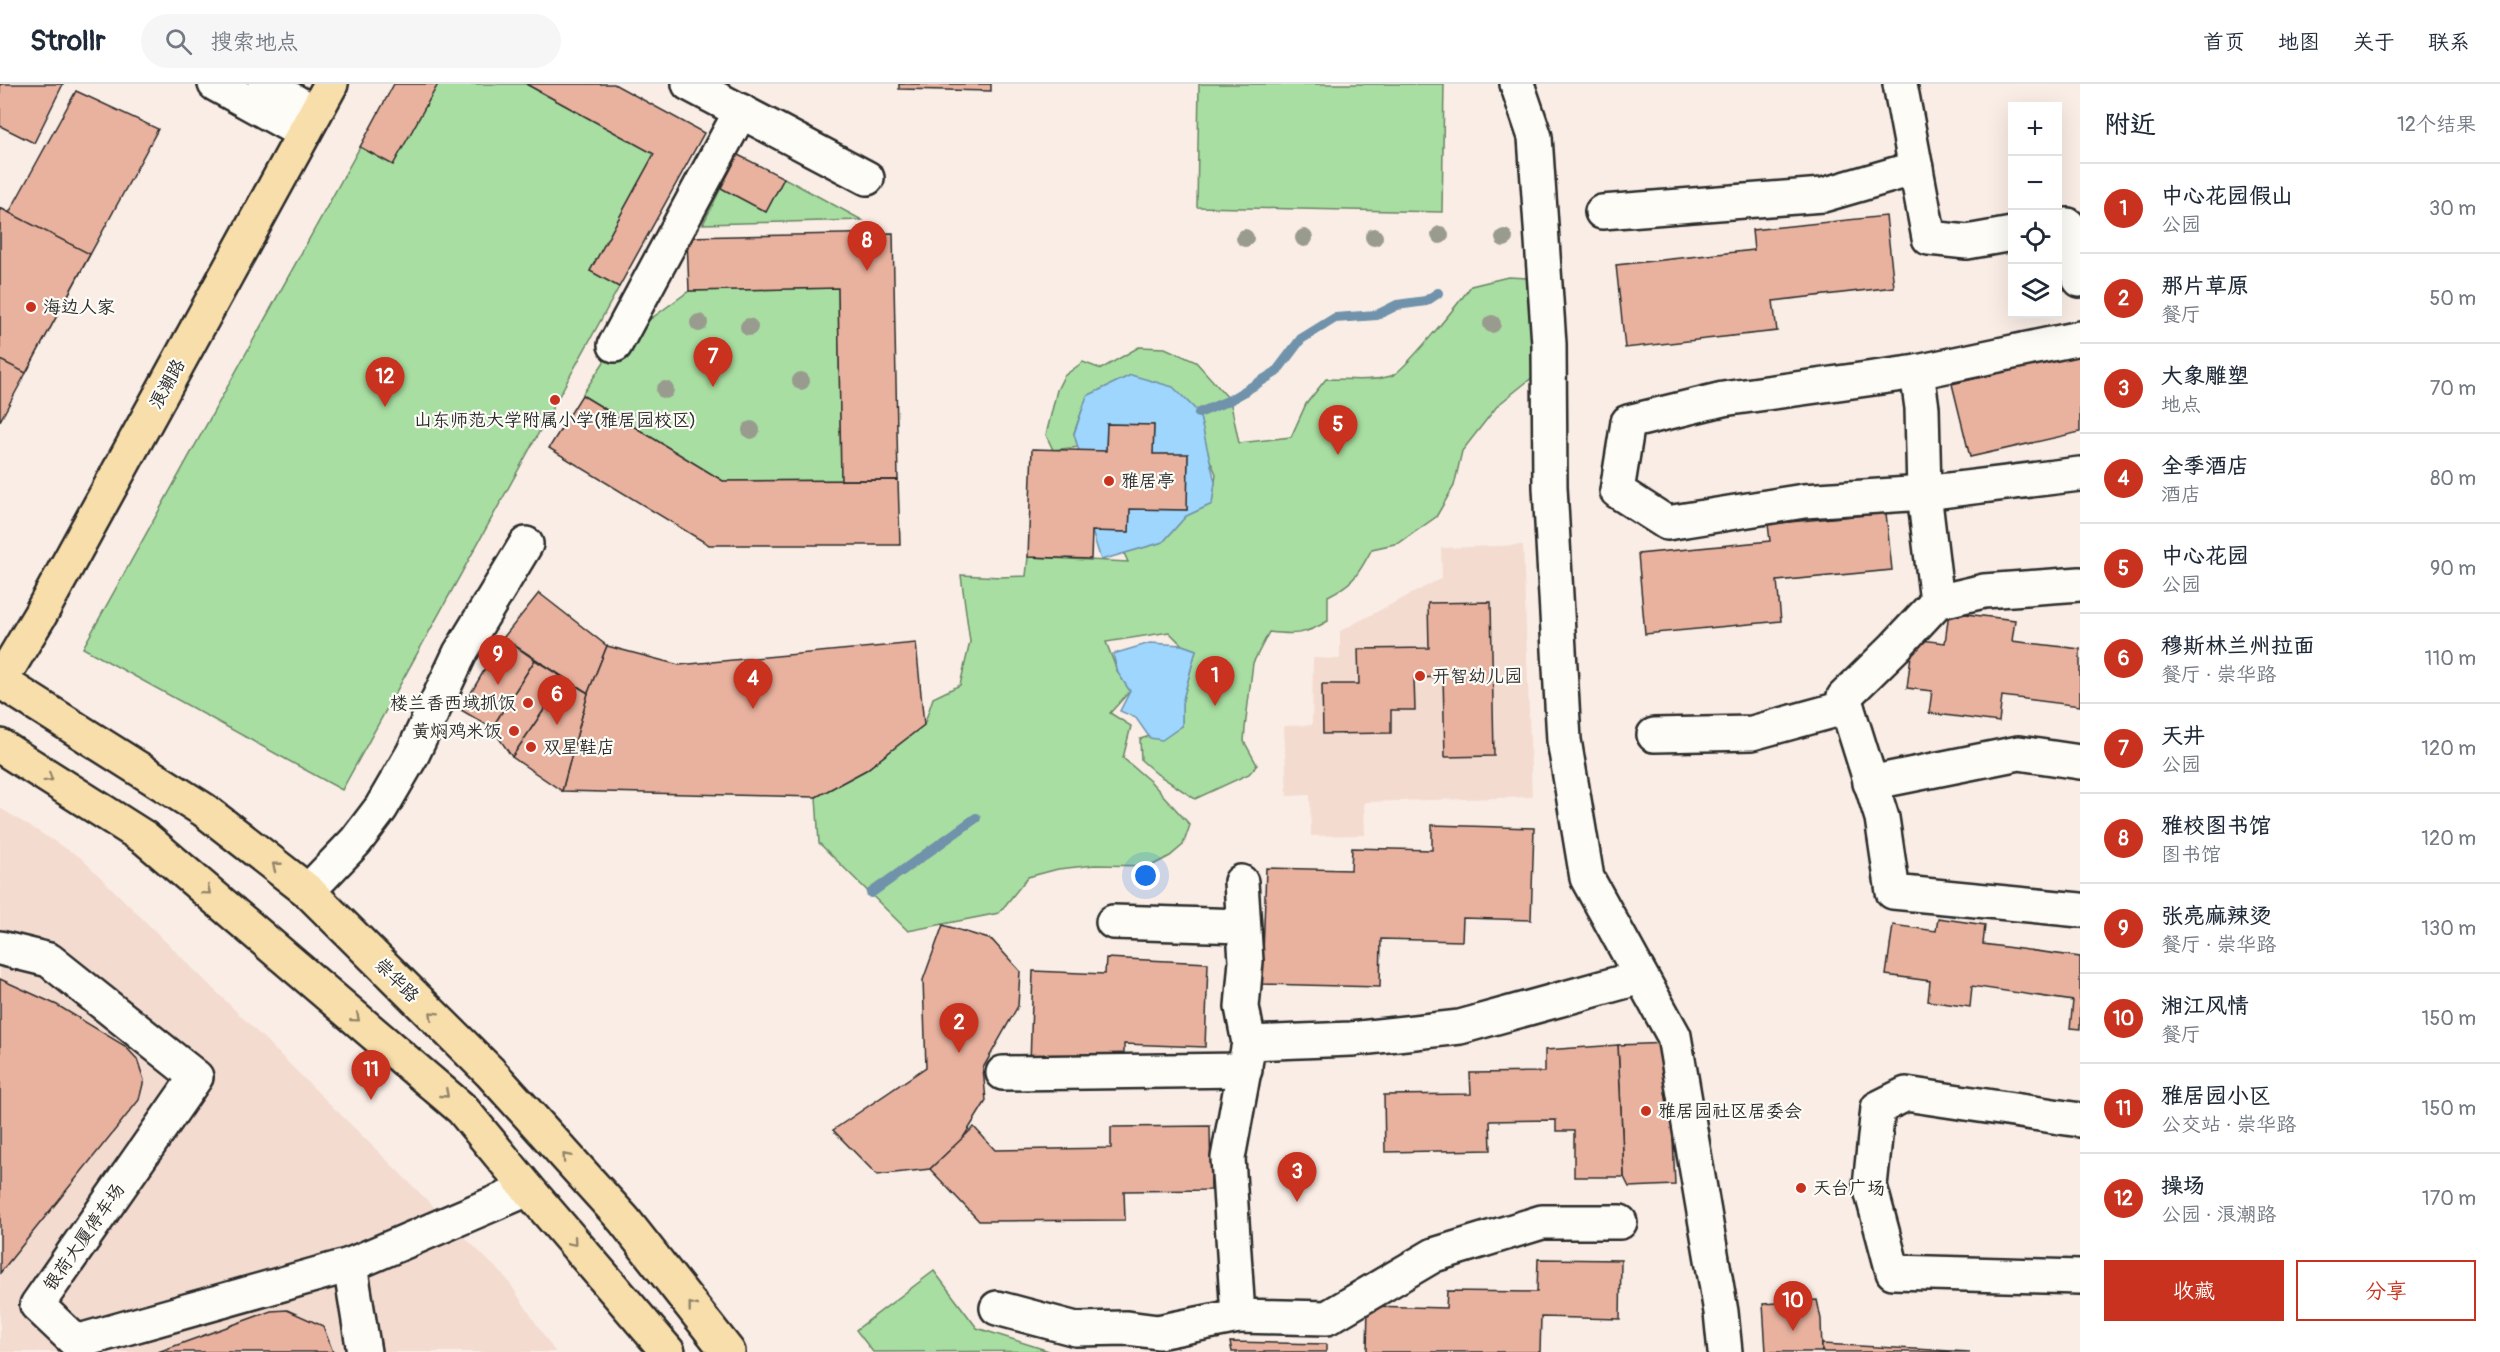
<!DOCTYPE html>
<html lang="zh">
<head>
<meta charset="utf-8">
<style>
  :root { --surface:#fff; --page:#f6f6f7; --text:#1f2937; --muted:#747a83; --line:#e0e1e3; --accent:#c8321e }
  body { margin:0; font-family:Pangolin,"LXGW WenKai TC",sans-serif; background:var(--page); color:var(--text) }
  .controls { position:absolute; right:18px; top:18px; display:grid; overflow:hidden; border-radius:0px; box-shadow:0 6px 24px #0002 }
  .controls button { width:54px; height:54px; display:grid; place-items:center; padding:0; border:0; border-bottom:2px solid var(--line); background:var(--surface); color:var(--text); font:30px sans-serif }
  .you { position:absolute; left:1146px; top:792px; width:21px; height:21px; margin:-15px; border:4px solid #fff; border-radius:50%; background:#1a73e8; box-shadow:0 0 0 9px #1a73e833 }
  .badge { display:grid; place-items:center; width:39px; height:39px; border-radius:50%; background:var(--accent); color:#fff; font-size:20px; font-weight:700 }
  .pin { position:absolute; translate:-50% -50px; filter:drop-shadow(0 2px 3px #0008) }
  .pin::after { content:''; position:absolute; top:32px; width:21px; height:18px; background:inherit; clip-path:polygon(0 0,100% 0,50% 100%) }
  .list { margin:0; padding:0; list-style:none }
  h2 { display:flex; justify-content:space-between; align-items:center; height:78px; margin:0; padding:0 24px; font-size:26px }
  h2 small { font-size:20px; font-weight:400; color:var(--muted) }
  .list li { display:grid; grid-template-columns:39px 1fr auto; gap:18px; align-items:center; box-sizing:border-box; height:90px; padding:0 24px; border-top:2px solid var(--line) }
  .list b { display:block; font-size:22px; white-space:nowrap }
  .list p { margin:0; font-size:20px; white-space:nowrap; color:var(--muted) }
  .list em { font-size:20px; font-style:normal; color:var(--muted) }
  .actions { display:flex; gap:12px; padding:18px 24px }
  .actions a { flex:1; padding:14px 0; border:2px solid var(--accent); border-radius:0px; text-align:center; font-size:21px; color:var(--accent) }
  .actions .main { background:var(--accent); color:#fff }
  .icon { flex:none; width:33px; height:33px; fill:none; stroke:currentColor; stroke-width:2; stroke-linecap:round; stroke-linejoin:round }
  .map { position:relative; flex:none; width:2080px; height:1268px; overflow:hidden }
  header { display:flex; align-items:center; gap:36px; box-sizing:border-box; height:84px; padding:0 30px; background:var(--surface); border-bottom:2px solid var(--line) }
  header strong { font-size:28px }
  nav { display:flex; gap:33px; margin-inline-start:auto; font-size:21px }
  .search { width:420px; height:54px; background:var(--page); display:flex; align-items:center; gap:15px; box-sizing:border-box; padding:0 21px; border-radius:33px; color:var(--muted); font-size:22px }
  main { display:flex }
  aside { flex:1; background:var(--surface) }
  .map>svg:first-child { display:block }
</style>
</head>
<body>
<header>
<strong>Strollr</strong>
<div class="search"><svg class="icon" aria-label="search" viewBox="0 0 24 24"><circle cx="10" cy="10" r="6"/><path d="M15 15l6 6"/></svg>搜索地点</div>
<nav><a>首页</a><a>地图</a><a>关于</a><a>联系</a></nav>
</header>
<main>
<div class="map">
<svg width="2080" height="1268" viewBox="0 0 2080 1268">
  <rect width="100%" height="100%" fill="#f9ede5"/>
  <filter id="ink" filterUnits="userSpaceOnUse"><feTurbulence type="fractalNoise" baseFrequency=".0167" numOctaves="2"/><feDisplacementMap in="SourceGraphic" scale="12" xChannelSelector="R" yChannelSelector="G"/><feConvolveMatrix kernelMatrix="1 2 1 2 8 2 1 2 1" color-interpolation-filters="sRGB"/></filter>
  <g filter="url(#ink)">
    <g fill="#f4dbd0">
      <path d="M1523 461 1532 713 1364 718 1365 751 1311 752 1310 711 1287 712 1284 642 1312 641 1313 574 1340 575V547L1442 494 1441 464Z"/>
      <path d="M0 724 80 773 507 1195 555 1268H0Z"/>
    </g>
    <g fill="#a8dea1" stroke="#6a8466" stroke-width="1.5">
      <path d="M438 0H526L654 70 590 187 619 203 342 706 83 564 360 63 393 80Z"/>
      <path d="M1199 0H1444L1442 128 1197 123Z"/>
      <path d="M784 94 862 136 703 140 721 104 766 128Z"/>
      <path d="M1508 193 1545 195 1549 280 1498 321 1462 367 1454 402 1436 433 1399 459 1372 465C1358 490 1355 499 1328 512V537C1304 551 1295 551 1269 548L1253 579 1245 644 1244 657 1257 681 1249 690 1195 715 1157 690 1141 676 1140 655 1182 642V619L1196 566 1182 561 1169 548 1106 558 1118 589 1130 607 1110 629 1131 642 1123 674 1151 698 1190 741 1183 761 1170 772 1151 782 1095 781 1058 785 1028 793 999 829 908 847 819 759 816 713 866 686 924 641 933 614 960 601 970 558 961 491 1001 493 1026 492 1028 473 1128 478 1124 469 1163 458 1186 432 1212 420 1216 390 1209 374 1199 329 1131 291 1087 312 1074 349 1078 363 1053 366 1046 351 1057 306 1064 292 1083 278 1101 285 1139 263 1165 264 1196 278 1230 316 1239 359 1291 353 1306 320 1326 295C1347 295 1370 298 1391 292 1403 289 1461 216 1471 202Z"/>
      <path d="M838 204 841 396 723 397 582 311 615 261 689 207Z"/>
      <path d="M934 1187 977 1244 1049 1267 873 1268 856 1246Z"/>
    </g>
    <g fill="#9ed6fe" stroke="#7092aa" stroke-width="1.5">
      <path d="M1131 291 1173 303 1199 329 1215 398 1212 420 1186 432 1163 458 1101 476 1092 447 1129 448 1130 425 1187 426 1188 371 1153 370 1154 341 1107 340 1106 367H1079L1074 350 1087 312Z"/>
      <path d="M1150 559 1182 561 1196 566 1182 619V642L1162 656 1150 654 1136 634 1120 627 1130 607 1118 589 1113 570Z"/>
    </g>
    <g fill="none" stroke-linecap="round" stroke-linejoin="round">
      <g stroke="#7092aa" stroke-width="10">
        <path d="M1199 329 1230 316 1276 288 1301 255 1335 234 1377 231 1397 221 1426 217 1438 209"/>
        <path d="M871 809 976 734"/>
      </g>
    </g>
    <g fill="#e9b29f" stroke="#2b2b2b" stroke-width="1.5">
      <path d="M0 0H63L34 59 0 42Z"/>
      <path d="M394 0H438L393 81 360 63Z"/>
      <path d="M526 0H614L704 49 619 203 590 187 654 70Z"/>
      <path d="M899 0H991V7L899 5Z"/>
      <path d="M76 7 158 45 0 337V124L9 129Z"/>
      <path d="M738 71 784 94 766 128 721 104Z"/>
      <path d="M0 124 90 170 26 289 0 276Z"/>
      <path d="M1886 132 1894 203 1773 217 1777 247 1625 264 1616 181 1754 166 1752 146Z"/>
      <path d="M893 149 898 396H841L838 204 689 207 687 153Z"/>
      <path d="M2080 270V348L1970 373 1952 300Z"/>
      <path d="M582 311 723 397 898 396 900 461H709L549 364Z"/>
      <path d="M1107 340 1154 341 1153 370H1188L1187 426 1130 425 1129 448 1092 447 1091 475 1028 473 1032 365 1106 367Z"/>
      <path d="M1886 429 1892 486 1777 497 1781 537 1645 550 1638 470 1770 457 1768 440Z"/>
      <path d="M539 509 607 562 588 609 503 554Z"/>
      <path d="M1491 518 1494 672 1445 673 1443 593 1414 594 1415 626H1391V649L1323 650 1322 600H1359L1358 565 1429 564 1428 519Z"/>
      <path d="M1949 528 2015 536 2012 557 2080 565V622L2002 612 1999 638 1929 629 1932 607 1907 604 1913 555 1945 559Z"/>
      <path d="M503 554 535 576 492 644 461 626Z"/>
      <path d="M916 559 924 641 866 686 816 713 562 707 588 609 607 562 679 581Z"/>
      <path d="M535 576 565 595 512 673 492 644Z"/>
      <path d="M565 595 588 609 562 707 512 673Z"/>
      <path d="M1432 741 1534 744 1531 836 1463 834 1462 857 1381 855 1380 903 1262 900 1266 784 1351 786 1352 764 1432 766Z"/>
      <path d="M1938 834 1985 841 1983 860 2080 873V945L2070 944 2073 917 1972 902 1970 923 1928 917 1930 897 1886 891 1893 841 1936 847Z"/>
      <path d="M943 841 992 856 1020 887 1018 922 983 984 986 1017 963 1054 930 1085 877 1091 833 1046 926 983 923 896Z"/>
      <path d="M1106 874 1208 879 1205 963 1124 960V984L1030 980 1033 887 1105 890Z"/>
      <path d="M0 895 57 921 125 962 137 975 144 996 139 1016 0 1189Z"/>
      <path d="M1669 959 1675 1101 1629 1103 1624 1093 1618 961Z"/>
      <path d="M1618 961 1624 1093H1574V1047H1556V1036L1490 1037 1491 1066 1385 1068 1384 1011 1471 1010 1470 989 1545 988V966Z"/>
      <path d="M1210 1042 1211 1106 1124 1107 1125 1136 979 1137 930 1085 974 1043 995 1066 1111 1064V1043Z"/>
      <path d="M1538 1175 1621 1176 1620 1235 1541 1233 1540 1268H1367L1368 1222 1446 1224 1447 1207 1537 1208Z"/>
      <path d="M1817 1216 1821 1235 1822 1268H1766L1763 1220Z"/>
      <path d="M287 1226 323 1242 333 1268H158L271 1227Z"/>
      <path d="M1230 1258 1326 1260V1268H1232Z"/>
      <path d="M1822 1260 1970 1268H1822Z"/>
    </g>
    <g fill="none" stroke-linecap="round" stroke-linejoin="round">
      <defs>
        <g id="minor">
          <path d="M215 0 304 49"/>
          <path d="M265 0 311 27"/>
          <path d="M689 0 867 94"/>
          <path d="M1517 0 1535 53 1549 260 1550 403 1564 656 1587 794 1674 952 1721 1228 1725 1268"/>
          <path d="M1900 0 1929 154 1967 158 2012 150"/>
          <path d="M1602 128 1823 111 1916 84"/>
          <path d="M2058 142 2068 141 2080 196"/>
          <path d="M615 261 741 27"/>
          <path d="M1917 288 1723 315 1628 338 1617 407 1667 439 1804 417 1924 409 2080 390"/>
          <path d="M2080 500 1984 507 1937 518 1895 563 1844 613 1882 734 1893 808 2080 826"/>
          <path d="M1937 518 1924 409 1922 324 1917 288 2080 254"/>
          <path d="M1654 651 1752 649 1847 623"/>
          <path d="M1870 699 2019 669 2080 678"/>
          <path d="M1241 798 1246 877 1242 923 1249 959"/>
          <path d="M308 807 356 757 381 724 413 669 460 569 526 460"/>
          <path d="M1113 838 1243 842"/>
          <path d="M0 864 49 876 196 993 37 1221 76 1258 350 1181 528 1105"/>
          <path d="M1003 989 1245 986"/>
          <path d="M2080 1036 1906 1010 1878 1024 1870 1102 1893 1188 2080 1193"/>
          <path d="M1620 1138H1542L1434 1171 1327 1234 1238 1232 1228 1074 1249 959 1351 955 1460 943 1641 893"/>
          <path d="M350 1181 364 1268"/>
          <path d="M997 1224 1076 1245 1127 1244 1158 1248 1238 1232"/>
        </g>
        <g id="major">
          <path d="M0 597 204 726 308 807 490 988 624 1136 728 1268"/>
          <path d="M0 598 40 531 331 0"/>
          <path d="M0 662 145 754 462 1025 528 1105 668 1268"/>
        </g>
      </defs>
      <use href="#minor" stroke="#2b2b2b" stroke-width="38"/>
      <use href="#major" stroke="#2b2b2b" stroke-width="38"/>
      <use href="#minor" stroke="#fdfcf7" stroke-width="33"/>
      <use href="#major" stroke="#f8deab" stroke-width="33"/>
    </g>
    <g fill="#999b8f">
      <circle cx="1440" cy="151" r="9"/>
      <circle cx="1374" cy="153" r="9"/>
      <circle cx="1245" cy="154" r="9"/>
      <circle cx="1304" cy="154" r="9"/>
      <circle cx="1504" cy="154" r="9"/>
      <circle cx="699" cy="239" r="9"/>
      <circle cx="1492" cy="240" r="9"/>
      <circle cx="749" cy="243" r="9"/>
      <circle cx="801" cy="297" r="9"/>
      <circle cx="665" cy="306" r="9"/>
      <circle cx="751" cy="346" r="9"/>
    </g>
    <defs><path id="oneway-chevron" d="M-2-3.5L2.5 0L-2 3.5" fill="none" stroke-width="1.6" stroke-linecap="round" stroke-linejoin="round" transform="scale(1.5)"/></defs>
    <g stroke="#92846b">
      <use href="#oneway-chevron" transform="translate(49 694) rotate(32)"/>
      <use href="#oneway-chevron" transform="translate(276 782) rotate(-142)"/>
      <use href="#oneway-chevron" transform="translate(207 807) rotate(40)"/>
      <use href="#oneway-chevron" transform="translate(433 931) rotate(-135)"/>
      <use href="#oneway-chevron" transform="translate(356 934) rotate(40)"/>
      <use href="#oneway-chevron" transform="translate(445 1010) rotate(41)"/>
      <use href="#oneway-chevron" transform="translate(566 1073) rotate(-132)"/>
      <use href="#oneway-chevron" transform="translate(573 1158) rotate(49)"/>
      <use href="#oneway-chevron" transform="translate(692 1222) rotate(-128)"/>
    </g>
  </g>
  <g fill="#c8321e" stroke="#fdfcf7" stroke-width="2">
    <circle cx="31" cy="223" r="6"/>
    <circle cx="555" cy="316" r="6"/>
    <circle cx="1109" cy="397" r="6"/>
    <circle cx="1420" cy="592" r="6"/>
    <circle cx="528" cy="619" r="6"/>
    <circle cx="514" cy="647" r="6"/>
    <circle cx="531" cy="663" r="6"/>
    <circle cx="1646" cy="1027" r="6"/>
    <circle cx="1801" cy="1104" r="6"/>
  </g>
  <g text-anchor="middle" stroke-width="4.5" stroke-linejoin="round" paint-order="stroke">
    <g font-size="18" fill="#2b2b2b" stroke="#fdfcf7" text-anchor="start">
      <text x="43" y="229">海边人家</text>
      <text x="555" y="342" text-anchor="middle">山东师范大学附属小学(雅居园校区)</text>
      <text x="1121" y="403">雅居亭</text>
      <text x="1432" y="598">开智幼儿园</text>
      <text x="516" y="625" text-anchor="end">楼兰香西域抓饭</text>
      <text x="502" y="653" text-anchor="end">黄焖鸡米饭</text>
      <text x="543" y="669">双星鞋店</text>
      <text x="1658" y="1033">雅居园社区居委会</text>
      <text x="1813" y="1110">天台广场</text>
    </g>
    <g font-size="18" fill="#2b2b2b" stroke="#fdfcf7">
      <text transform="translate(167 300) rotate(-61)" y="6">浪潮路</text>
      <text transform="translate(397 896) rotate(45)" y="6">崇华路</text>
      <text transform="translate(84 1153) rotate(-55)" y="6">银荷大厦停车场</text>
    </g>
  </g>
</svg>
<div class="controls">
<button>+</button>
<button>−</button>
<button><svg class="icon" aria-label="locate" viewBox="0 0 24 24"><circle cx="12" cy="12" r="6"/><path d="M12 2v4M12 18v4M2 12h4M18 12h4"/></svg></button>
<button><svg class="icon" aria-label="layers" viewBox="0 0 24 24"><path d="M12 4l9 5-9 5-9-5zM3 14l9 5 9-5"/></svg></button>
</div>
<div class="you"></div>
<div class="pin badge" style="left:1215px;top:622px">1</div>
<div class="pin badge" style="left:959px;top:969px">2</div>
<div class="pin badge" style="left:1297px;top:1118px">3</div>
<div class="pin badge" style="left:753px;top:625px">4</div>
<div class="pin badge" style="left:1338px;top:371px">5</div>
<div class="pin badge" style="left:557px;top:641px">6</div>
<div class="pin badge" style="left:713px;top:303px">7</div>
<div class="pin badge" style="left:867px;top:187px">8</div>
<div class="pin badge" style="left:498px;top:601px">9</div>
<div class="pin badge" style="left:1793px;top:1247px">10</div>
<div class="pin badge" style="left:371px;top:1016px">11</div>
<div class="pin badge" style="left:385px;top:323px">12</div>
</div>
<aside>
<h2>附近<small>12个结果</small></h2>
<ul class="list">
<li><span class="badge">1</span><div><b>中心花园假山</b><p>公园</p></div><em>30 m</em></li>
<li><span class="badge">2</span><div><b>那片草原</b><p>餐厅</p></div><em>50 m</em></li>
<li><span class="badge">3</span><div><b>大象雕塑</b><p>地点</p></div><em>70 m</em></li>
<li><span class="badge">4</span><div><b>全季酒店</b><p>酒店</p></div><em>80 m</em></li>
<li><span class="badge">5</span><div><b>中心花园</b><p>公园</p></div><em>90 m</em></li>
<li><span class="badge">6</span><div><b>穆斯林兰州拉面</b><p>餐厅 · 崇华路</p></div><em>110 m</em></li>
<li><span class="badge">7</span><div><b>天井</b><p>公园</p></div><em>120 m</em></li>
<li><span class="badge">8</span><div><b>雅校图书馆</b><p>图书馆</p></div><em>120 m</em></li>
<li><span class="badge">9</span><div><b>张亮麻辣烫</b><p>餐厅 · 崇华路</p></div><em>130 m</em></li>
<li><span class="badge">10</span><div><b>湘江风情</b><p>餐厅</p></div><em>150 m</em></li>
<li><span class="badge">11</span><div><b>雅居园小区</b><p>公交站 · 崇华路</p></div><em>150 m</em></li>
<li><span class="badge">12</span><div><b>操场</b><p>公园 · 浪潮路</p></div><em>170 m</em></li>
</ul>
<div class="actions"><a class="main">收藏</a><a>分享</a></div>
</aside>
</main>
</body>
</html>
